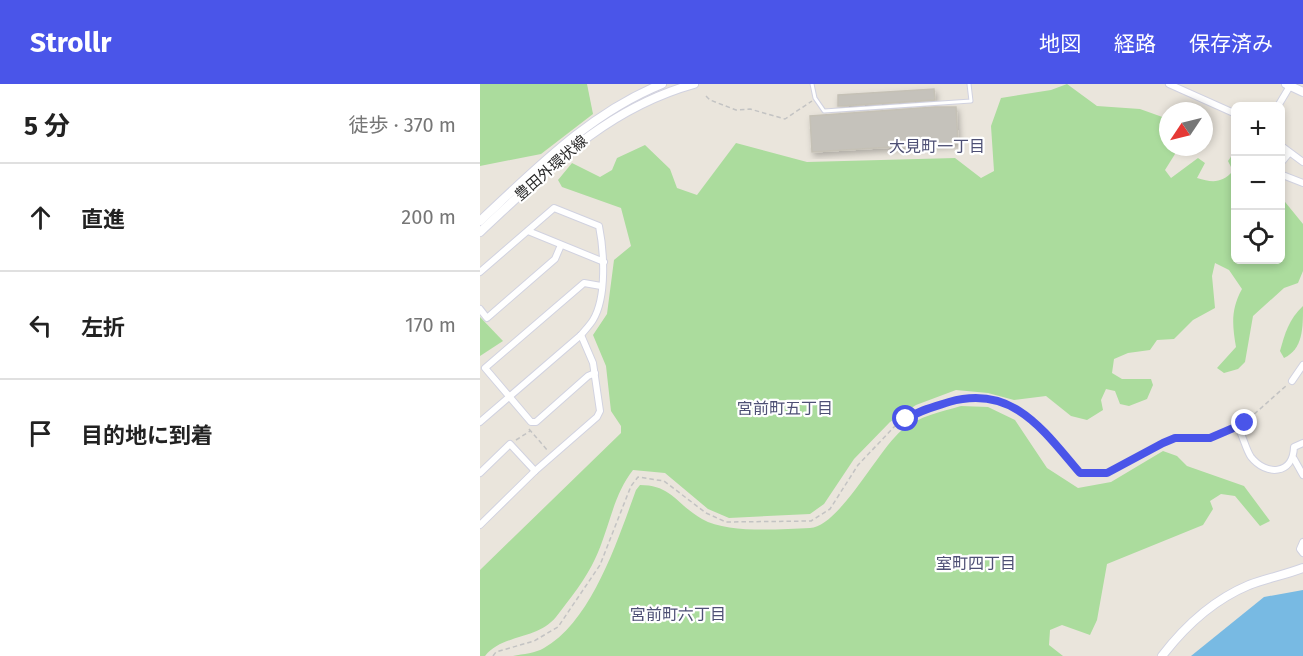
<!DOCTYPE html>
<html lang="ja">
<head>
<meta charset="utf-8">
<style>
  :root { --surface:#fff; --page:#f6f6f6; --text:#222; --muted:#767676; --line:#e0e0e0; --accent:#4a55e9 }
  body { margin:0; font-family:"Fira Sans","Noto Sans JP",sans-serif; background:var(--page); color:var(--text) }
  .controls { position:absolute; right:18px; top:18px; display:grid; overflow:hidden; border-radius:9px; box-shadow:0 3px 9px #0003 }
  .controls button { width:54px; height:54px; display:grid; place-items:center; padding:0; border:0; border-bottom:2px solid var(--line); background:var(--surface); color:var(--text); font:30px sans-serif }
  .compass { position:absolute; left:679px; top:18px; width:54px; height:54px; border-radius:50%; background:var(--surface); box-shadow:0 3px 9px #0003; rotate:235deg }
  .stop { position:absolute; width:18px; height:18px; margin:-14px; border:4px solid #4a55e9; border-radius:50%; background:#fff }
  .stop.end { background:#4a55e9; border-color:#fff; box-shadow:0 2px 6px #0008 }
  .list { margin:0; padding:0; list-style:none }
  h2 { display:flex; justify-content:space-between; align-items:center; height:78px; margin:0; padding:0 24px; font-size:26px }
  h2 small { font-size:20px; font-weight:400; color:var(--muted) }
  .list li { display:grid; grid-template-columns:39px 1fr auto; gap:18px; align-items:center; box-sizing:border-box; height:108px; padding:0 24px; border-top:2px solid var(--line) }
  .list b { display:block; font-size:22px; white-space:nowrap }
  .list em { font-size:20px; font-style:normal; color:var(--muted) }
  .icon { flex:none; width:33px; height:33px; fill:none; stroke:currentColor; stroke-width:2; stroke-linecap:round; stroke-linejoin:round }
  .map { position:relative; flex:none; width:823px; height:572px; overflow:hidden }
  header { display:flex; align-items:center; gap:36px; box-sizing:border-box; height:84px; padding:0 30px; background:var(--accent); color:#fff }
  header strong { font-size:28px }
  nav { display:flex; gap:33px; margin-inline-start:auto; font-size:21px }
  main { display:flex }
  aside { flex:1; background:var(--surface) }
  .map>svg:first-child { display:block }
</style>
</head>
<body>
<header>
<strong>Strollr</strong>
<nav><a>地図</a><a>経路</a><a>保存済み</a></nav>
</header>
<main>
<aside>
<h2>5 分<small>徒歩 · 370 m</small></h2>
<ul class="list">
<li><svg class="icon" aria-label="ahead" viewBox="0 0 24 24"><path d="M12 20V5M6 11l6-6 6 6"/></svg><div><b>直進</b></div><em>200 m</em></li>
<li><svg class="icon" aria-label="left" viewBox="0 0 24 24"><path d="M17 20v-9H6M10 6l-5 5 5 5"/></svg><div><b>左折</b></div><em>170 m</em></li>
<li><svg class="icon" aria-label="arrive" viewBox="0 0 24 24"><path d="M6 21V4h12l-3 4 3 4H6"/></svg><div><b>目的地に到着</b></div></li>
</ul>
</aside>
<div class="map">
<svg width="823" height="572" viewBox="0 0 823 572">
  <defs>
    <filter id="shadow"><feDropShadow dx="2" dy="3.5" stdDeviation="3" flood-color="#0004"/></filter>
  </defs>
  <rect width="100%" height="100%" fill="#eae5dc"/>
  <g fill="#abdc9d">
    <path d="M0 0H107L113 30 61 70 0 82Z"/>
    <path d="M587 0 617 22 660 25 688 35V63H696L695 70 685 86 691 94 718 74 725 79 717 94C733 99 742 99 753 87L748 77 755 67 756 176H800L801 113 823 140V187L818 199 804 204 773 232 765 278 758 285 744 289 737 284 756 263C752 240 751 225 762 205L749 186 735 179 732 192 735 224 713 236 694 255 677 256 670 266 648 269 634 275 632 289 642 295H671L673 301 667 315 649 322 640 320 635 307 626 305 621 316 623 326 607 336 591 332 566 312 534 316 508 309 476 306 436 321 410 338 374 375 344 420 330 430 249 434 228 425 185 389 153 386C133 411 129 446 115 475 106 495 89 516 76 533 57 556 22 550 5 572H0V486L141 349V342L131 327 126 282 113 251 127 230 134 176 151 162 141 124 82 103 78 96 92 79 120 93 132 86 137 74 165 61 190 85 197 104 217 111 256 59 327 78 475 74 501 94 514 87 511 42 521 14 571 6Z"/>
    <path d="M823 222C823 244 823 265 804 274L800 267C805 249 809 235 823 222Z"/>
    <path d="M0 233 23 257 0 272Z"/>
    <path d="M481 322 508 323 535 336 567 384 598 404 631 398 683 367 697 372 707 382 764 402 790 437 780 442 755 412 741 410 730 417 733 425 723 441 627 480 617 536 610 551 582 541 570 546 569 561 583 572H33C43 570 56 569 64 564 112 537 138 455 156 406L160 401C192 401 197 421 222 435 248 450 300 445 330 444 360 442 397 367 422 346 439 332 461 328 481 322Z"/>
  </g>
  <path fill="#78bae3" d="M823 506V572H711L784 513Z"/>
  <g fill="#c5c2bb" stroke="#c5c1b6" stroke-width="1.5" filter="url(#shadow)">
    <path d="M454 5 455 16 358 22V11Z"/>
    <path d="M456 23H476L478 59 332 68 330 32Z"/>
  </g>
  <g fill="none" stroke-linecap="round" stroke-linejoin="round">
    <defs>
      <path id="service" d="M332 0 335 14 344 27 491 17 489 0"/>
      <g id="minor">
        <path d="M689 0 756 30"/>
        <path d="M798 22 810 2"/>
        <path d="M800 61 823 78"/>
        <path d="M800 80 809 69"/>
        <path d="M800 90 823 99"/>
        <path d="M48 147 124 178"/>
        <path d="M0 188 74 124 119 142C124 167 127 213 113 236 110 241 105 246 101 251L0 338"/>
        <path d="M0 225 7 234 75 175 81 161"/>
        <path d="M115 289 108 292 56 338H51L5 284 104 199 121 202"/>
        <path d="M812 297 823 281"/>
        <path d="M758 343C763 352 766 366 771 373 786 392 813 391 814 363L823 359"/>
        <path d="M814 375 823 391"/>
        <path d="M0 389 30 360 55 387"/>
        <path d="M0 441 55 387 117 333 120 327 113 279 101 251"/>
        <path d="M823 458 820 465 823 469"/>
      </g>
      <g id="tertiary">
        <path d="M0 137C56 85 110 29 182 0"/>
        <path d="M0 148C66 87 124 25 214 0"/>
      </g>
      <g id="secondary">
        <path d="M806 0 823 8"/>
        <path d="M682 572C705 542 733 516 769 501 787 494 805 491 823 484"/>
      </g>
    </defs>
    <use href="#service" stroke="#d1d2e0" stroke-width="5"/>
    <use href="#minor" stroke="#d1d2e0" stroke-width="8"/>
    <use href="#tertiary" stroke="#d1d2e0" stroke-width="10"/>
    <use href="#secondary" stroke="#d1d2e0" stroke-width="10"/>
    <g stroke="#c3c3c3" stroke-width="1.5" stroke-dasharray="4.5 3" stroke-linecap="butt">
      <path d="M226 12 230 16 256 26 270 25 305 35 332 17"/>
      <path d="M763 340 807 301"/>
      <path d="M49 345 68 367"/>
      <path d="M36 356 50 347"/>
      <path d="M13 572 16 568 54 557 78 543 120 481 151 402 158 393 184 397 226 429 246 438 331 437 350 425 378 381 414 343 438 327 478 316 508 314 532 321 553 335 600 389H627L695 354 730 353 751 347"/>
    </g>
    <use href="#service" stroke="#fff" stroke-width="3"/>
    <use href="#minor" stroke="#fff" stroke-width="6"/>
    <use href="#tertiary" stroke="#fff" stroke-width="8"/>
    <use href="#secondary" stroke="#fff" stroke-width="8"/>
  </g>
  <g fill="none" stroke-linecap="round" stroke-linejoin="round">
    <path stroke="#4a55e9" stroke-width="8" d="M426 335C440 326 453 323 469 318 533 300 563 346 600 389H627L683 359 695 354H730L765 339"/>
  </g>
  <g text-anchor="middle" stroke-width="4.5" stroke-linejoin="round" paint-order="stroke">
    <g font-size="15" fill="#292929" stroke="#fff">
      <text transform="translate(71 84) rotate(-41)" y="5">豊田外環状線</text>
    </g>
    <g font-size="16" fill="#4e5075" stroke="#fff">
      <text x="457" y="68">大見町一丁目</text>
      <text x="305" y="330">宮前町五丁目</text>
      <text x="496" y="485">室町四丁目</text>
      <text x="198" y="536">宮前町六丁目</text>
    </g>
  </g>
</svg>
<div class="controls">
<button>+</button>
<button>−</button>
<button><svg class="icon" aria-label="locate" viewBox="0 0 24 24"><circle cx="12" cy="12" r="6"/><path d="M12 2v4M12 18v4M2 12h4M18 12h4"/></svg></button>
</div>
<svg class="compass" viewBox="-18 -18 36 36"><path d="M0-13l5 13h-10z" fill="#e53935"/><path d="M0 13l5-13h-10z" fill="#767676"/></svg>
<div class="stop" style="left:426px;top:335px"></div>
<div class="stop end" style="left:765px;top:339px"></div>
</div>
</main>
</body>
</html>
